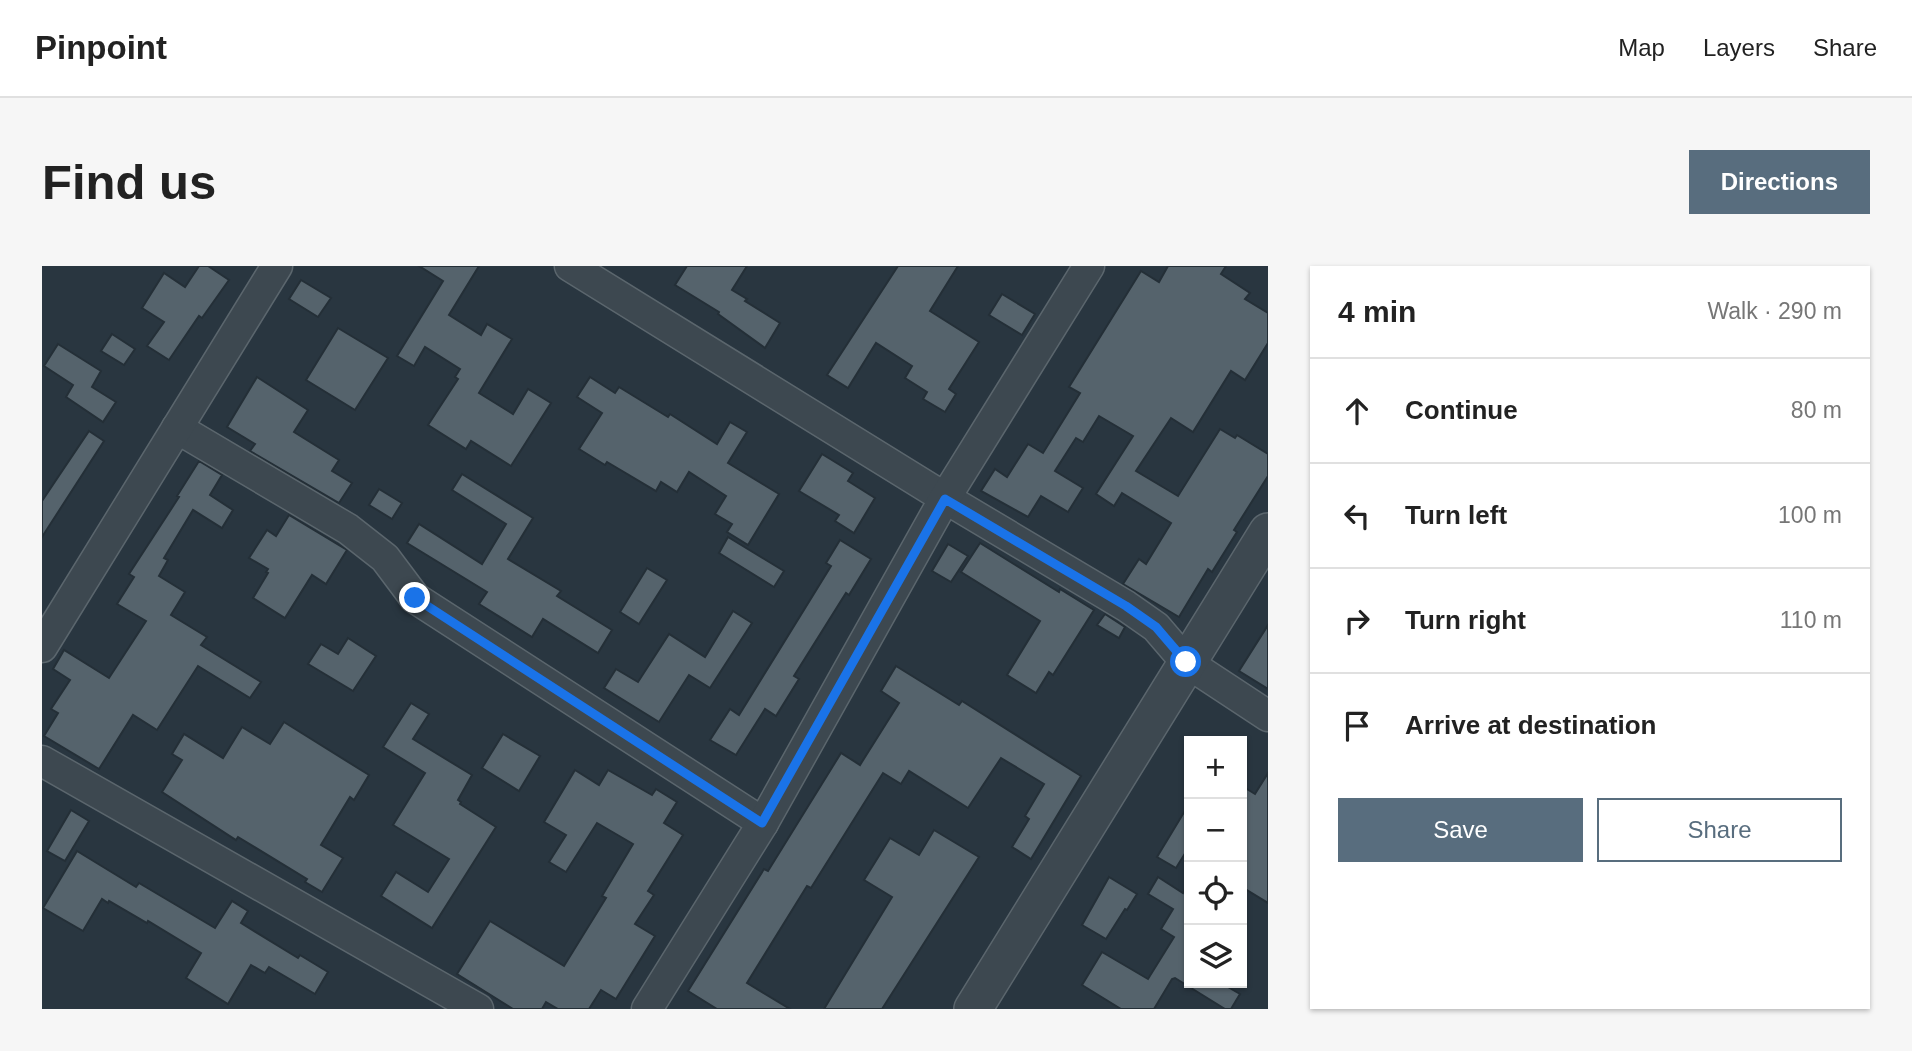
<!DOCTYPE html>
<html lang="en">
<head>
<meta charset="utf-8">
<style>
  :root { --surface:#fff; --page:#f6f6f6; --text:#222; --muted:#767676; --line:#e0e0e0; --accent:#586d7e }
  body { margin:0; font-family:Helvetica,sans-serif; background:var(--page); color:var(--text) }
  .controls { position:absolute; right:21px; bottom:21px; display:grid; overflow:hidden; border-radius:0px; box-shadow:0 2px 5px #0004 }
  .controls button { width:63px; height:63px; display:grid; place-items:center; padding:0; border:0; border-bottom:2px solid var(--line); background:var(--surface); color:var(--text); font:35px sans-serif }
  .stop { position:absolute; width:21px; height:21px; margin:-16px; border:5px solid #1a73e8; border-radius:50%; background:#fff }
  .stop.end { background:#1a73e8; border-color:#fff; box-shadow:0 2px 7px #0008 }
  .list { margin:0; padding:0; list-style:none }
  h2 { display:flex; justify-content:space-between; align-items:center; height:91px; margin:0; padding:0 28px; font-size:30px }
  h2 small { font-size:23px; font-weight:400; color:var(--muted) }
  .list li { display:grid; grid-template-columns:46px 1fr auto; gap:21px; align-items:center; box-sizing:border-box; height:105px; padding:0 28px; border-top:2px solid var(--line) }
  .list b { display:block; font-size:26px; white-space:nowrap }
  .list em { font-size:23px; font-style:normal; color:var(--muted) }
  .actions { display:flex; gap:14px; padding:21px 28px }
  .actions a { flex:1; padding:16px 0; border:2px solid var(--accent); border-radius:0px; text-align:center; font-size:24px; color:var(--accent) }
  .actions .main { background:var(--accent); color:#fff }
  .icon { flex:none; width:38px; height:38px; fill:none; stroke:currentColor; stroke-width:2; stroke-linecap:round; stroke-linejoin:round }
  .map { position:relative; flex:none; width:1226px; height:743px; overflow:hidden; border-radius:0px }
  header { display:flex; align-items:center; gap:42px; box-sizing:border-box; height:98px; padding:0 35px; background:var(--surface); border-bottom:2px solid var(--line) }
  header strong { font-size:33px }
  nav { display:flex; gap:38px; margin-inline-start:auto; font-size:24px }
  .intro { display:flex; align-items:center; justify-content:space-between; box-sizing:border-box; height:168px; padding:0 42px }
  h1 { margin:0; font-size:49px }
  .button { padding:18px 32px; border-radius:0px; background:var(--accent); color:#fff; font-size:24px; font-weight:700 }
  main { display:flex; gap:42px; padding:0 42px }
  aside { flex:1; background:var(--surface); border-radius:0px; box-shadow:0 2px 5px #0004 }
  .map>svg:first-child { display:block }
</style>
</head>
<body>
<header>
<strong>Pinpoint</strong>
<nav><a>Map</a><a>Layers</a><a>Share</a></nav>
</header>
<div class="intro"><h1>Find us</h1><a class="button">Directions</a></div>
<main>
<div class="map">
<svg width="1226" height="743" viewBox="0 0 1226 743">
  <rect width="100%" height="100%" fill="#293640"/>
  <g fill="#55636c" stroke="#242f37" stroke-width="2">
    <path d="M157 0H166L187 14 160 52 157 50 127 94 105 80 122 56 100 42 122 7 143 21Z"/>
    <path d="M377 0H437L407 49 439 69 445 58 470 73 437 127 471 148 486 123 509 137 469 200 429 175 424 183 386 159 416 113 413 111 418 103 383 81 372 100 355 90 401 15Z"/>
    <path d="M645 0H705L690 24 705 33 703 35 738 57 723 82 676 48 677 46 633 19Z"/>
    <path d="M856 0H916L888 45 937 76 907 123 914 128 903 146 881 133 885 126 863 112 870 100 834 77 806 122 785 109Z"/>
    <path d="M1126 0H1184L1179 8 1208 27 1203 33 1226 47V77L1203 114 1189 105 1151 166 1129 152 1094 205 1136 230 1178 163 1193 172 1195 169 1226 188V210L1192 264 1195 266 1170 306 1166 303 1137 351 1081 318 1097 293 1104 298 1129 257 1080 227 1072 240 1054 228 1091 170 1057 150 1041 176 1034 172 1013 205 1041 222 1026 246 999 230 986 251 939 225 953 203 965 211 986 178 1001 187 1038 127 1027 121 1099 5 1117 16Z"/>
    <path d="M259 14 289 32 276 51 247 33Z"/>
    <path d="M960 28 993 48 980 69 947 49Z"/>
    <path d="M296 62 346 92 313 144 264 114Z"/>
    <path d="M70 68 93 83 82 99 59 85Z"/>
    <path d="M16 78 59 105 50 121 74 136 61 156 24 131 31 119 2 100Z"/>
    <path d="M215 111 266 144 252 166 297 194 290 205 310 217 297 237 208 185 213 178 185 161Z"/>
    <path d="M548 111 573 127 577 121 626 151 628 148 675 178 688 156 705 166 686 197 737 228 706 279 685 266 690 258 673 248 684 230 647 206 635 226 619 216 614 225 565 196 563 199 537 183 560 147 535 131Z"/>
    <path d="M47 165 62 175 0 271V235Z"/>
    <path d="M780 188 811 207 806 215 833 232 812 267 793 255 797 249 757 225Z"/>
    <path d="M157 195 180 209 168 229 191 244 180 262 151 244 122 292 126 294 117 310 143 326 129 349 165 371 159 379 219 416 208 432 156 400 115 464 91 449 57 503 2 470 16 447 9 443 28 414 11 403 22 384 67 412 104 355 75 338 92 311 87 308 137 231 135 230Z"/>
    <path d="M420 208 491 252 466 293 519 325 515 330 570 364 556 387 501 353 490 371 437 338 445 326 365 277 377 258 440 298 464 258 410 224Z"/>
    <path d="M337 223 360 237 350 253 327 239Z"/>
    <path d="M247 249 305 284 284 318 270 309 243 352 211 332 226 307 224 306 226 303 207 292 225 264 234 270Z"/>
    <path d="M686 271 742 305 732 321 677 287Z"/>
    <path d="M798 274 829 293 807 329 804 327 752 410 757 413 734 450 723 443 694 489 668 474 688 443 697 449 789 300 784 297Z"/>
    <path d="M938 277 1017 326 1018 323 1052 344 1011 409 1007 406 994 427 965 409 998 355 919 306Z"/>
    <path d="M906 278 926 290 909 316 890 305Z"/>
    <path d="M605 302 625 314 597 358 578 346Z"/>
    <path d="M691 345 710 357 668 422 647 409 617 456 562 422 574 403 596 416 627 368 663 391Z"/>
    <path d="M1063 348 1083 361 1077 372 1055 359Z"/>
    <path d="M1226 359V423L1197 405Z"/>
    <path d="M306 372 334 390 311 425 266 398 279 378 296 388Z"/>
    <path d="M854 400 917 439 920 435 1039 510 989 593 970 581 987 553 983 550 1002 518 959 492 926 542 867 505 859 518 841 507 769 622 765 620 705 717 748 743H675L646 725 722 603 726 605 799 487 818 499 857 437 839 425Z"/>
    <path d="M369 437 387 448 371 473 430 509 416 534 419 536 418 538 454 561 390 662 339 630 354 606 386 626 407 593 351 559 383 507 341 481Z"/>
    <path d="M242 456 327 509 312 534 308 531 279 579 301 592 280 626 263 616 265 613 196 571 194 574 120 526 140 494 130 488 142 468 181 492 200 461 228 478Z"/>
    <path d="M461 468 498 490 477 525 440 502Z"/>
    <path d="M533 504 557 519 566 504 610 529 614 523 635 536 622 557 641 569 606 625 612 629 593 658 613 670 574 733 559 724 547 743H516L504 736 500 743H471L415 708 448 655 522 700 564 632 560 630 591 578 555 557 524 606 507 596 524 569 502 556Z"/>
    <path d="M1226 507V637L1200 621V520L1213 528Z"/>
    <path d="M1147 538V581L1134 602 1115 591Z"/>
    <path d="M29 544 47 555 23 595 5 585Z"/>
    <path d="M892 564 937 591 840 743H782L850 631 822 614 848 572 877 589Z"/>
    <path d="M35 585 94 621 97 617 173 662 190 635 206 645 199 657 256 692 258 689 286 706 273 728 227 701 223 707 209 699 186 738 144 712 159 687 106 655 105 657 67 635 66 637 60 633 41 665 1 642Z"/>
    <path d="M1067 611 1095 628 1085 644 1083 643 1064 673 1040 659Z"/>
    <path d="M1116 611 1141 627 1147 616V717H1179L1198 728 1189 743H1183L1133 712 1130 713 1112 743H1079L1040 719 1060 686 1106 713 1132 671 1119 663 1131 643 1106 628Z"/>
  </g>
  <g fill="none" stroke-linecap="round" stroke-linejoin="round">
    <defs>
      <g id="minor">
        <path d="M528 0 903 232 1084 340 1114 361 1144 396 1226 450"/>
        <path d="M135 162 306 263 343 292 373 332 721 557"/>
        <path d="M0 381 235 0"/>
        <path d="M0 495 436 743"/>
        <path d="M605 743 721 557 903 232 1047 0"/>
      </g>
      <path id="tertiary" d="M931 743 1226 266"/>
    </defs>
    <use href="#minor" stroke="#5b666d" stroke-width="33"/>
    <use href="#tertiary" stroke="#5b666d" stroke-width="40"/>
    <use href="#minor" stroke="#3d4850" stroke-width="30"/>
    <use href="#tertiary" stroke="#3d4850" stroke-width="37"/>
  </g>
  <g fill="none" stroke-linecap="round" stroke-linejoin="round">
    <path stroke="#1a73e8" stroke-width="9" d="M373 332 720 557 903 233 1084 340 1114 361 1144 396"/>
  </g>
</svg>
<div class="controls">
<button>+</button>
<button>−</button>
<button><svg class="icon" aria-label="locate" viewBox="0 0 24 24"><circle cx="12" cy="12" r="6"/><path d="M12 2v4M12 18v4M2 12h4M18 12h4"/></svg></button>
<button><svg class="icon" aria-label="layers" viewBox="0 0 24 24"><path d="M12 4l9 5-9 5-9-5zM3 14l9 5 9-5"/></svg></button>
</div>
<div class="stop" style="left:1144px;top:396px"></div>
<div class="stop end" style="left:373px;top:332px"></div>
</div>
<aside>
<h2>4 min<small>Walk · 290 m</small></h2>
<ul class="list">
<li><svg class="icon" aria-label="ahead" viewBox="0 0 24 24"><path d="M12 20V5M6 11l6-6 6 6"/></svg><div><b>Continue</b></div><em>80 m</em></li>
<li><svg class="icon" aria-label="left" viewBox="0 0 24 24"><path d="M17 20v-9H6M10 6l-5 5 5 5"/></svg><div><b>Turn left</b></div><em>100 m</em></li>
<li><svg class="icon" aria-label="right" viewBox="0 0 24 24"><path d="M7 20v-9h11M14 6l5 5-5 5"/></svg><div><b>Turn right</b></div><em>110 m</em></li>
<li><svg class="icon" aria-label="arrive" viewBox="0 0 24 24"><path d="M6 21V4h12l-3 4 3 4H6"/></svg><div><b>Arrive at destination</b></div></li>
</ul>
<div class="actions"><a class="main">Save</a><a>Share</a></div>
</aside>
</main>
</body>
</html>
